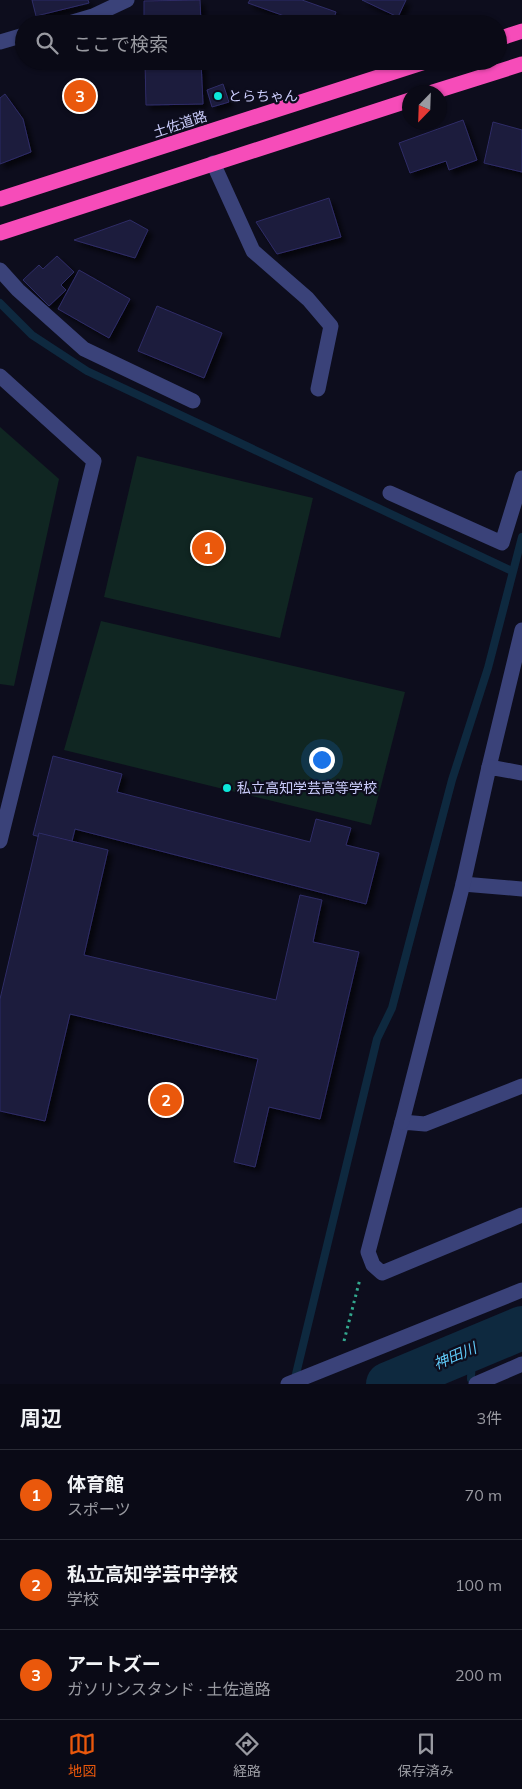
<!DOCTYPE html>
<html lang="ja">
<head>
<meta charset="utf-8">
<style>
  :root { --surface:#0a0a16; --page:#13131f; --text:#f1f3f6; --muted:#999aa1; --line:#2a2b35; --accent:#ea580c }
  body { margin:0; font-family:Mulish,"Noto Sans JP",sans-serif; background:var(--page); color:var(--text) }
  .compass { position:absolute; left:402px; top:85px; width:45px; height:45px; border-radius:50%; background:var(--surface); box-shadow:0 1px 4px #0004; rotate:203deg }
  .you { position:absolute; left:321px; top:759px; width:18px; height:18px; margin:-12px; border:4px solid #fff; border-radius:50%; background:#1a73e8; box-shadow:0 0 0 8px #1a73e833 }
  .badge { display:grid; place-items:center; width:32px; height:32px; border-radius:50%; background:var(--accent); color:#fff; font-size:16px; font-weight:700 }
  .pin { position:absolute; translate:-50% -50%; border:2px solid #fff; box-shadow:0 1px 5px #0006 }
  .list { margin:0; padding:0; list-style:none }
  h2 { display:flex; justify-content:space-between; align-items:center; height:65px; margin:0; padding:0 20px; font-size:21px }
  h2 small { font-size:16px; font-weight:400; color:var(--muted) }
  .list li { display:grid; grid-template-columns:32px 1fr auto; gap:15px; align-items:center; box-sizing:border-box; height:90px; padding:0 20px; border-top:1px solid var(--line) }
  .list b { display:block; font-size:19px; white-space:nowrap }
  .list p { margin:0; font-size:16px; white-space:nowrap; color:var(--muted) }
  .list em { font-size:16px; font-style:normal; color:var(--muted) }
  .icon { flex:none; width:28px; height:28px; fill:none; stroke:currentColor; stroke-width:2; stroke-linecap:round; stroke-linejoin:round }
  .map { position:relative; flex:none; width:522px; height:1384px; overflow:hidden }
  .search { position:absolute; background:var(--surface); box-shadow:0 1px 4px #0004; left:15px; right:15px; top:15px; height:55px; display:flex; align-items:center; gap:12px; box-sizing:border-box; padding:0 18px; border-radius:28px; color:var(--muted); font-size:19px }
  .sheet { height:335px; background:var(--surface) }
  nav { display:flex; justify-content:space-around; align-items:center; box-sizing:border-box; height:70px; border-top:1px solid var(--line); background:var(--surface); font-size:14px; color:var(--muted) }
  nav a { display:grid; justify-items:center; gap:2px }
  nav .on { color:var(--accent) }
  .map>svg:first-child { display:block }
</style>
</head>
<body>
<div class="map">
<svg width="522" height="1384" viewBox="0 0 522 1384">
  <defs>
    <filter id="shadow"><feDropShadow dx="4.5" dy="4.5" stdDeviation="2.5" flood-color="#0009"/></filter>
  </defs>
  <rect width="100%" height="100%" fill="#0d0d1d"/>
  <g fill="#102622">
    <path d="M0 427 59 479 14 686 0 684Z"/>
    <path d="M137 456 313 498 280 638 104 597Z"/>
    <path d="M101 621 405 692 371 825 64 750Z"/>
  </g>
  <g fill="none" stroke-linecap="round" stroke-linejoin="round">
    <g stroke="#0e293f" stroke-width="8">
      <path d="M0 303 32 335 87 371 512 571"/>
      <path d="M296 1374 377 1039 392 1008 452 780 488 668 522 537"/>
      <path d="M471 1379 472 1350"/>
    </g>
    <path stroke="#0e293f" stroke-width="44" d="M388 1384 522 1328"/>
  </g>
  <g fill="#1b1a3c" stroke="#2f2d67" filter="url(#shadow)">
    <path d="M32 0H88L89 3 36 16Z"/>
    <path d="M200 0 201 24H144V1Z"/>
    <path d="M250 0H302L336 12 332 24H307L248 3Z"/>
    <path d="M362 0H406L398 17Z"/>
    <path d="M145 61H201L203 104 146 105Z"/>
    <path d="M223 84 229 102 212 107 207 90Z"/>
    <path d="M5 94 23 119 31 152 0 164V98Z"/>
    <path d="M463 120 477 160 449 170 446 161 410 173 399 143Z"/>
    <path d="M493 122 522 130V172L484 163Z"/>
    <path d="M329 198 341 237 277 254 256 222Z"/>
    <path d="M130 220 148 230 135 258 74 240Z"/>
    <path d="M57 256 74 272 61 285 66 290 49 306 23 280 39 265 43 269Z"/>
    <path d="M79 270 130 299 109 338 58 309Z"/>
    <path d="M157 306 222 333 204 378 138 351Z"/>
    <path d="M53 756 122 774 117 792 310 842 316 819 351 828 346 845 379 853 366 904 75 829 71 845 33 835Z"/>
    <path d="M39 833 108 850 84 955 276 1000 300 895 322 900 313 942 359 952 320 1119 269 1107 255 1167 234 1162 258 1059 70 1014 45 1121 0 1111V999Z"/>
  </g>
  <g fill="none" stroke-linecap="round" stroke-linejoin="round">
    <path stroke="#33a88e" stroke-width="3" stroke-dasharray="2.5 4" stroke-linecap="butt" d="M344 1341 360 1279"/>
    <g stroke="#3a4279" stroke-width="15">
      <path d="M66 24 93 16 127 0"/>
      <path d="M0 42 24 35"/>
      <path d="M213 163 253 251 308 299 331 326 318 389"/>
      <path d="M0 270 18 290 84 349 193 401"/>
      <path d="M0 376 94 461 0 841"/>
      <path d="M390 493 502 543 522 478"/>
      <path d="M489 767 522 630"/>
      <path d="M463 884 522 889"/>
      <path d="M522 1086 425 1124 402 1122 368 1252 373 1265 382 1273 522 1215"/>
      <path d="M402 1122 463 884 489 767 522 773"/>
      <path d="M288 1384 522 1290"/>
      <path d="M476 1384 522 1364"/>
    </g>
    <g stroke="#f64cb9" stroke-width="15">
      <path d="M498 39 522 31"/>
      <path d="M433 92 522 64"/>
      <path d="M0 199 428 61"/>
      <path d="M0 233 410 100"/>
    </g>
  </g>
  <g fill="#0ce7d9" stroke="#0d0d1d" stroke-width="2">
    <circle cx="218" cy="96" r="5"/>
    <circle cx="227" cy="788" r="5"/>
  </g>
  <g text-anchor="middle" stroke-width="4.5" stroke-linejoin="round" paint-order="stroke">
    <g font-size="14" fill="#cbcdfc" stroke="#0d0d1d" text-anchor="start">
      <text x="228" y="101">とらちゃん</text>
      <text x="237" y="793">私立高知学芸高等学校</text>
    </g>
    <g font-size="14" fill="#cbcdfc" stroke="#0d0d1d">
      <text transform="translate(180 124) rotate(-18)" y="5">土佐道路</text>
    </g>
    <g font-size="15" font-style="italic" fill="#5fc9f7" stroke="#0d0d1d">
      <text transform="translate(455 1356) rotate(-23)" y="5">神田川</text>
    </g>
  </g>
</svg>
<svg class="compass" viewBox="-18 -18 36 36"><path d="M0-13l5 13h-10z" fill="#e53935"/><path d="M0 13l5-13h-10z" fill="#999aa1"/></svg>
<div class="you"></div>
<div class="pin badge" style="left:208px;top:548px">1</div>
<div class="pin badge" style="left:166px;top:1100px">2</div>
<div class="pin badge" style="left:80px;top:96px">3</div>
<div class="search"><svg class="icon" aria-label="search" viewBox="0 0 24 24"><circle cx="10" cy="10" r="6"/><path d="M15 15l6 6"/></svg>ここで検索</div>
</div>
<section class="sheet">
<h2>周辺<small>3件</small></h2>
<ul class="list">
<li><span class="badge">1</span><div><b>体育館</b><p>スポーツ</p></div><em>70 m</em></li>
<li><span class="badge">2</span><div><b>私立高知学芸中学校</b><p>学校</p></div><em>100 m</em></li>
<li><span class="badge">3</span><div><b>アートズー</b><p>ガソリンスタンド · 土佐道路</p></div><em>200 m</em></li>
</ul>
</section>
<nav>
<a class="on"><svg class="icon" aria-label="map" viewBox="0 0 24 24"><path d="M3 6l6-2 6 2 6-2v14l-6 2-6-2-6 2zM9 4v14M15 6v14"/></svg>地図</a>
<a><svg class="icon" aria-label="directions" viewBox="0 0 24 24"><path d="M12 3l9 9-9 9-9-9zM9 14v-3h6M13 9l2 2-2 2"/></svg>経路</a>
<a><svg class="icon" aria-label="saved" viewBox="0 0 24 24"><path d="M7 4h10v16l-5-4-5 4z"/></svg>保存済み</a>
</nav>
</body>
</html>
